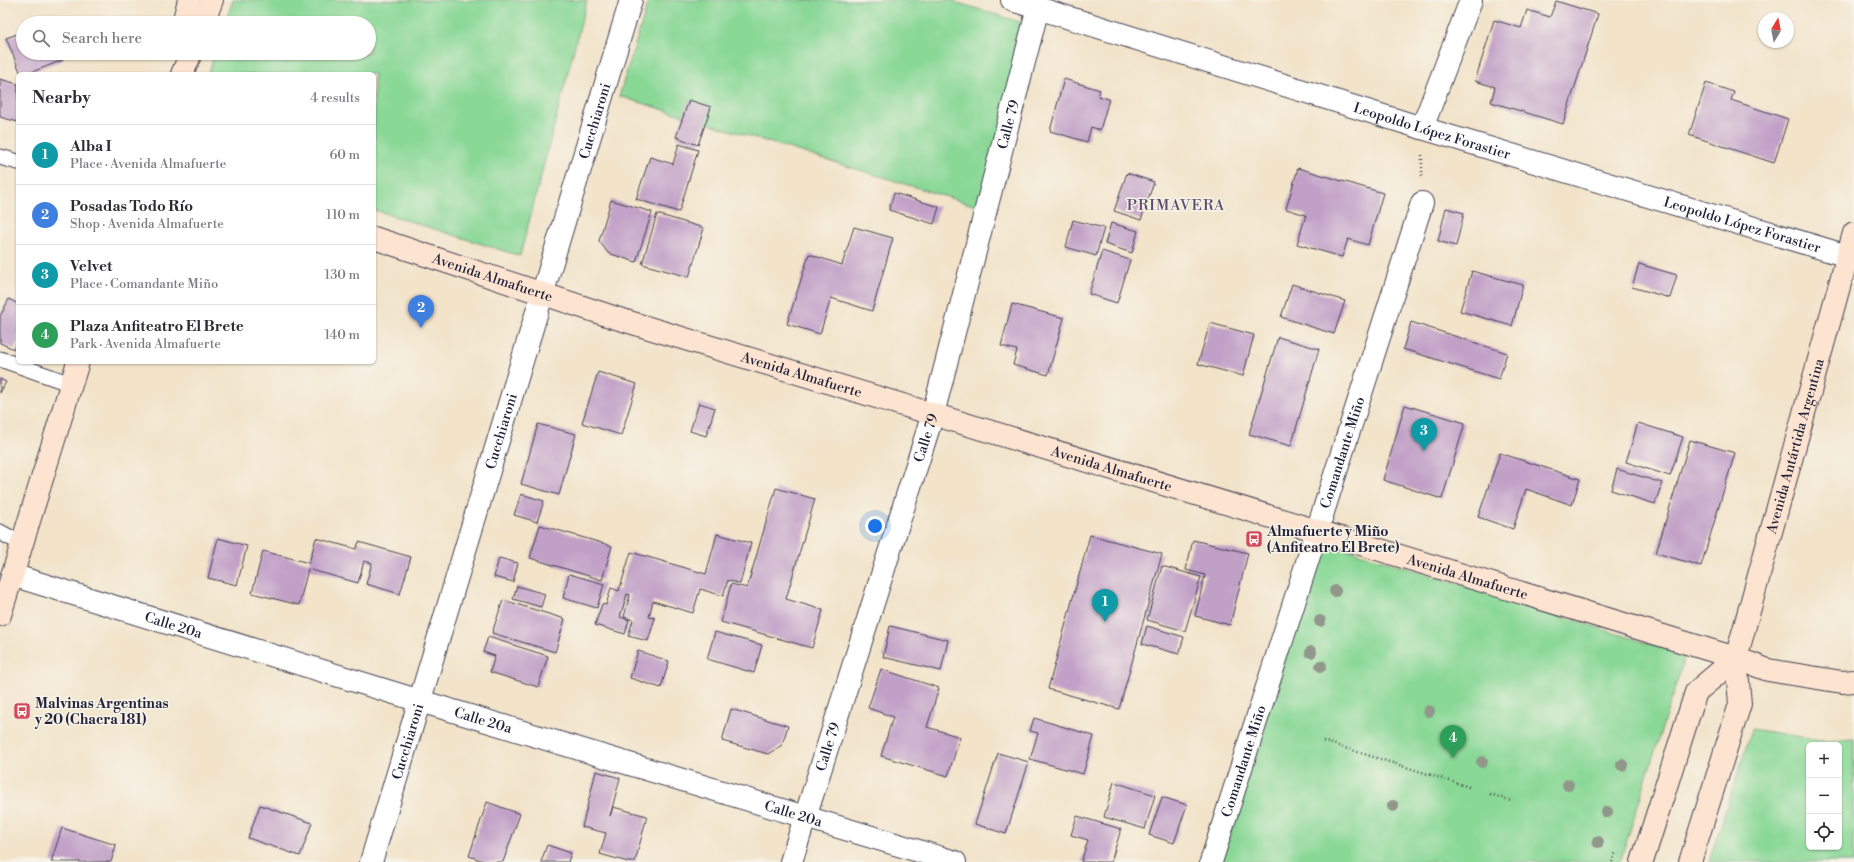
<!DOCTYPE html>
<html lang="en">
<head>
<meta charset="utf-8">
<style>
  :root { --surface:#fff; --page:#f7f7f7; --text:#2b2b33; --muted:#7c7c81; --line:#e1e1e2; --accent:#d1495b }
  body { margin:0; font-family:"Libre Bodoni",serif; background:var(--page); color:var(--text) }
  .controls { position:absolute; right:12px; bottom:12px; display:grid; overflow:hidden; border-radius:6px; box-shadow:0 1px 3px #0004 }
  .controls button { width:36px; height:36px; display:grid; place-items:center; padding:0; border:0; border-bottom:1px solid var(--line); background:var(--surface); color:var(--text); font:20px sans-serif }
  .compass { position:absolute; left:1758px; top:12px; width:36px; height:36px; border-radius:50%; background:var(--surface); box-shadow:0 1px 3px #0004; rotate:10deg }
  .you { position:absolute; left:875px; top:526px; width:14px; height:14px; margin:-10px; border:3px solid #fff; border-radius:50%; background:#1a73e8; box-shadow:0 0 0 6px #1a73e833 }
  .badge { display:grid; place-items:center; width:26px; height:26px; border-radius:50%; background:var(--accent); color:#fff; font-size:13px; font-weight:700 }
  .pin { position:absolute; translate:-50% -33px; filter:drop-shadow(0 1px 2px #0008) }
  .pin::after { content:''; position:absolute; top:21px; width:14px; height:12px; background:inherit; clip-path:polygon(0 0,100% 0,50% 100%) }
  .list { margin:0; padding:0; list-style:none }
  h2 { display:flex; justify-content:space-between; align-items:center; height:52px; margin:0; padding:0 16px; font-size:17px }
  h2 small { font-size:13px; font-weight:400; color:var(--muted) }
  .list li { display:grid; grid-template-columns:26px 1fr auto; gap:12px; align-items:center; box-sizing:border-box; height:60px; padding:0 16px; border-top:1px solid var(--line) }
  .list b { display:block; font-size:15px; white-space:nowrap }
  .list p { margin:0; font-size:13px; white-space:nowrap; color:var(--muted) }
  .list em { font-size:13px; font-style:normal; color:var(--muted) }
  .icon { flex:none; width:22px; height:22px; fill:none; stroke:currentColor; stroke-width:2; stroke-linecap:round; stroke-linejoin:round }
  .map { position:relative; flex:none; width:1854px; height:862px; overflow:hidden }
  .search { position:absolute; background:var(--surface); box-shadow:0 1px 3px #0004; left:16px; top:16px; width:360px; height:44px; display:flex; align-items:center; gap:10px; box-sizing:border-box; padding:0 14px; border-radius:22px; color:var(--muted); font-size:15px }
  .panel { position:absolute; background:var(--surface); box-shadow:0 1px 3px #0004; left:16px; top:72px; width:360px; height:292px; border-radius:6px }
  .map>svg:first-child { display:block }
</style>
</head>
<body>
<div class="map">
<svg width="1854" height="862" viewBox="0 0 1854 862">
  <rect width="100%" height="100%" fill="#f7f3e8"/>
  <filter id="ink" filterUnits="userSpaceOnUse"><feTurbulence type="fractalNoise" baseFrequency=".025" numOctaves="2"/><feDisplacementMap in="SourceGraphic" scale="8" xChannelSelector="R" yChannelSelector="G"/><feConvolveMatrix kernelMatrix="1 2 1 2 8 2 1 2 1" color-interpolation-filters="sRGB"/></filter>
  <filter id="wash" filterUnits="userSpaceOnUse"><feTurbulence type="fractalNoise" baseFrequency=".012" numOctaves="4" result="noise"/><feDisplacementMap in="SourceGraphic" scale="16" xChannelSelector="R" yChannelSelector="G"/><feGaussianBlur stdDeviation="0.9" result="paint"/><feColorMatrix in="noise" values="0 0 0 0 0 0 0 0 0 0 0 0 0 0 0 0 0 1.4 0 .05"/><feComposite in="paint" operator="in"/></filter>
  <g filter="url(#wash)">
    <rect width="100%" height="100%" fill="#f2e3c9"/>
    <g fill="#89d896" stroke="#567d68" fill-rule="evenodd">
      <path d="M233 0H587L520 256 374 210V74H208L215 53H369V23H225Z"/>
      <path d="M649 0H949L1039 28 983 208 619 96Z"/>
      <path d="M1321 541 1685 655 1620 862H1221Z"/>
      <path d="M1752 729 1826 741 1854 739V862H1709ZM1809 745H1839V847H1809Z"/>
    </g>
    <g id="blocks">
      <g fill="#c1a0c7">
        <path d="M1556 1 1598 14 1563 124 1491 102 1495 87 1475 81 1494 20 1521 28 1527 10 1550 17Z"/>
        <path d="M23 32V53H60L63 60 27 74H21L6 38Z"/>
        <path d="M0 79 18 84V122L0 117Z"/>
        <path d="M1064 79 1100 90 1098 96 1109 99 1100 130 1091 127 1087 142 1050 131Z"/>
        <path d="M1706 83 1734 92 1731 100 1788 119 1774 163 1689 135Z"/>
        <path d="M689 100 711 107 698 145 676 137Z"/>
        <path d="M679 144 698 150 679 212 636 199 650 157 673 164Z"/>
        <path d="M1298 168 1383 193 1368 245 1348 239 1342 257 1297 244 1306 215 1286 209Z"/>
        <path d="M1127 173 1154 182 1141 220 1114 211Z"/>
        <path d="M894 193 939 207 934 224 889 210Z"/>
        <path d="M611 200 652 212 636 262 608 253 599 241Z"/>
        <path d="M1446 208 1464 213 1456 246 1438 241Z"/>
        <path d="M657 214 704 228 689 277 642 264Z"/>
        <path d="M1073 220 1104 228 1096 256 1066 247Z"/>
        <path d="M1111 223 1138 231 1132 253 1105 244Z"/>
        <path d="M854 227 893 238 872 311 831 298 820 334 787 324 809 254 842 265Z"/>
        <path d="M1102 251 1130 260 1117 303 1089 294Z"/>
        <path d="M1639 264 1677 275 1670 298 1632 287Z"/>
        <path d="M1472 271 1523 285 1512 326 1460 311Z"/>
        <path d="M1292 284 1345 301 1334 334 1281 317Z"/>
        <path d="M9 299 18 304V341L14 349 0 343V316Z"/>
        <path d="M1012 304 1064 318 1048 375 1013 365 1017 350 1001 346Z"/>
        <path d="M1411 322 1507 353 1499 379 1403 349Z"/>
        <path d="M1210 323 1254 335 1243 376 1198 364Z"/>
        <path d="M1278 337 1319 349 1291 446 1249 434Z"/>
        <path d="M598 372 637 384 621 435 582 423Z"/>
        <path d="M0 379 6 382 0 393Z"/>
        <path d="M699 403 715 408 706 436 690 431Z"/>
        <path d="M1405 405 1465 423 1442 499 1383 480Z"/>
        <path d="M1638 423 1683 437 1670 476 1626 462Z"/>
        <path d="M538 424 576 434 559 495 521 484Z"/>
        <path d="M1690 440 1735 453 1701 566 1656 553Z"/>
        <path d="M1500 453 1580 479 1572 505 1526 489 1513 529 1478 517Z"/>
        <path d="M1617 469 1662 483 1655 504 1611 490Z"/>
        <path d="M776 488 815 499 786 599 823 610 812 648 721 622 731 584 747 588Z"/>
        <path d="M521 494 544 501 537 522 514 515Z"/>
        <path d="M540 525 612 546 602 580 530 558Z"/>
        <path d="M717 534 751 543 740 584 728 580 723 596 700 589 693 613 653 601 649 617 655 618 648 641 628 636 633 620 624 617 630 595 627 594 620 617 629 620 625 634 595 625 602 604 606 605 611 588 619 591 631 552 706 574Z"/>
        <path d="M1090 535 1162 554 1119 709 1048 689Z"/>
        <path d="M218 538 247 546 237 585 208 578Z"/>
        <path d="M316 538 356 549 359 542 411 557 400 594 366 584 372 563 364 561 358 583 308 569 299 605 252 593 263 551 309 563Z"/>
        <path d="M1193 540 1248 553 1230 625 1195 616 1205 575 1186 570Z"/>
        <path d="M499 558 518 563 513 582 494 577Z"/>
        <path d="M1162 566 1201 577 1185 631 1147 620Z"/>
        <path d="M569 574 604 584 597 608 563 598Z"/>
        <path d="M517 586 545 594 541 607 513 599Z"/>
        <path d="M503 600 565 619 555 652 492 633Z"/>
        <path d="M890 626 948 640 941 671 883 657Z"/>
        <path d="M1147 626 1184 637 1179 654 1142 644Z"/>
        <path d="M715 632 762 645 754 673 707 659Z"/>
        <path d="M488 637 548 656 538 687 490 672 495 656 483 652Z"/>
        <path d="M638 651 669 661 661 688 630 678Z"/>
        <path d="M881 669 939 688 927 727 960 737 948 776 881 756 893 717 868 708Z"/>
        <path d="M731 709 788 726 782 745 768 754 722 741Z"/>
        <path d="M1034 718 1094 736 1083 774 1030 759 1038 733 1030 731Z"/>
        <path d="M998 753 1029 762 1006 834 975 824Z"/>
        <path d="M596 771 620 778 610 816 613 807 647 816 635 862H628L600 854 606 833 582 827Z"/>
        <path d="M1114 782 1155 795 1145 829 1104 817Z"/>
        <path d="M1162 797 1187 805 1174 843 1149 835Z"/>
        <path d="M487 802 520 814 503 862H486L469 856Z"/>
        <path d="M260 805 312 823 300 856 248 838Z"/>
        <path d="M1077 816 1121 829 1111 862H1081L1088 840 1071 835Z"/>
        <path d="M62 828 116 845 111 862H51Z"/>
        <path d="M547 845 571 853 568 862H541Z"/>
      </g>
    </g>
  </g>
  <g filter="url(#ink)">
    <use href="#blocks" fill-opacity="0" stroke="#413f50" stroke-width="1"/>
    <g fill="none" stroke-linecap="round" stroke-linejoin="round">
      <defs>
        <g id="service">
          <path d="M0 157 18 162"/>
          <path d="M0 359 71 384"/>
          <path d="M0 532 22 544"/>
        </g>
        <g id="minor">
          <path id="s1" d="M1012 0 1422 128 1854 258"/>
          <path d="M1422 128 1471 0"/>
          <path id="s2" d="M12 575 420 701 955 862"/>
          <path id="s3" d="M371 862 631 0"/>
          <path id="s4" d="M791 862 933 414 1038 8"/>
          <path id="s5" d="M1211 862 1422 203"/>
        </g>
        <g id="secondary">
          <path d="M183 23 189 0"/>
          <path d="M203 23 212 0"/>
          <path d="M182 74 191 53"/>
          <path id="s6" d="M374 238 616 318 1736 658 1768 670 1842 682 1854 681"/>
          <path d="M0 615 78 362"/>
          <path d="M1642 862 1696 692 1736 658"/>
          <path id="s7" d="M1690 862 1740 704 1736 658 1854 233"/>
        </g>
      </defs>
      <use href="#service" stroke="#413f50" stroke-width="17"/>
      <use href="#minor" stroke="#413f50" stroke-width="24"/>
      <use href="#secondary" stroke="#413f50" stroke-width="24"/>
      <g stroke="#413f50" stroke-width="2.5" stroke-dasharray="1 3" stroke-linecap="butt">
        <path d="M1422 176V155"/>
        <path d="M1323 741 1469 787"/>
        <path d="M1490 794 1511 801"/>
        <path d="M1612 862 1616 851"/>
      </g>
      <use href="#service" stroke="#fff" stroke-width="15"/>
      <use href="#minor" stroke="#fff" stroke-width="22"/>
      <use href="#secondary" stroke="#fde4d1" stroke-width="22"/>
    </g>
    <g fill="#91978a">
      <circle cx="1335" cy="591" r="6"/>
      <circle cx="1320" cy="621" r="6"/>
      <circle cx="1311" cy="652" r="6"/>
      <circle cx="1321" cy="666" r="6"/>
      <circle cx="1429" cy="711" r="6"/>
      <circle cx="1482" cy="762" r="6"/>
      <circle cx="1622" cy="765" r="6"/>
      <circle cx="1568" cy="785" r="6"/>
      <circle cx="1393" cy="806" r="6"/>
      <circle cx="1607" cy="812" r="6"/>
      <circle cx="1598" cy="842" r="6"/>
    </g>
  </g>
  <defs>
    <symbol id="bus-square" viewBox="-11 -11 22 22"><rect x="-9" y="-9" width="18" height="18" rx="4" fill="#d1495b" stroke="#f7f3e8"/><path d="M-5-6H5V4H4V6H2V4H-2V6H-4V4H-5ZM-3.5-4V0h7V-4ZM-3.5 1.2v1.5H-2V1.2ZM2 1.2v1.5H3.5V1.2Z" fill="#fff"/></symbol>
  </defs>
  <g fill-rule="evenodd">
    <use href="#bus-square" x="1244" y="529" width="20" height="20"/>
    <use href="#bus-square" x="12" y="701" width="20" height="20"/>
  </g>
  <g text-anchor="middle" stroke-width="3" stroke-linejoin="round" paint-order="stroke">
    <g font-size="14" fill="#22223b" stroke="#f7f3e8">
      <text dy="5" stroke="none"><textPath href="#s3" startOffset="774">Cucchiaroni</textPath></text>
      <text dy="5" stroke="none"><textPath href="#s4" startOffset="769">Calle 79</textPath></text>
      <text dy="5" stroke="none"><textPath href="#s1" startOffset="440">Leopoldo López Forastier</textPath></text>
      <text dy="5" stroke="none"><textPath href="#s1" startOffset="764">Leopoldo López Forastier</textPath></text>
      <text dy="5" stroke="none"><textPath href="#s6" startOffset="125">Avenida Almafuerte</textPath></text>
      <text dy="5" stroke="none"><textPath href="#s6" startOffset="449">Avenida Almafuerte</textPath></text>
      <text dy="5" stroke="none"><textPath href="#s3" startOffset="450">Cucchiaroni</textPath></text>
      <text dy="5" stroke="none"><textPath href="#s4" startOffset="445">Calle 79</textPath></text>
      <text dy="5" stroke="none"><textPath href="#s7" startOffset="432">Avenida Antártida Argentina</textPath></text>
      <text dy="5" stroke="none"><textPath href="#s5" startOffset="430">Comandante Miño</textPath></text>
      <text dy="5" stroke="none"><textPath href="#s6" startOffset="773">Avenida Almafuerte</textPath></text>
      <text dy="5" stroke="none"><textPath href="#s6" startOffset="1145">Avenida Almafuerte</textPath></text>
      <text dy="5" stroke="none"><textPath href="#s2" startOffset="169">Calle 20a</textPath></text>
      <text dy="5" stroke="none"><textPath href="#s2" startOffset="493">Calle 20a</textPath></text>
      <text dy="5" stroke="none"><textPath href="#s3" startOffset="126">Cucchiaroni</textPath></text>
      <text dy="5" stroke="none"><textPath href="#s4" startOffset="121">Calle 79</textPath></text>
      <text dy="5" stroke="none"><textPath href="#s5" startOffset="106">Comandante Miño</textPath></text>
      <text dy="5" stroke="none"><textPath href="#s2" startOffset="817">Calle 20a</textPath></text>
    </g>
    <g font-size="14" font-weight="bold" fill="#22223b" stroke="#f7f3e8" text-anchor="start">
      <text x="1267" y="536">Almafuerte y Miño<tspan x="1267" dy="16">(Anfiteatro El Brete)</tspan></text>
      <text x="35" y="708">Malvinas Argentinas<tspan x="35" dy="16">y 20 (Chacra 181)</tspan></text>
    </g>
    <g font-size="15" letter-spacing="1" fill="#5a4e6c" stroke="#f7f3e8">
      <text x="1176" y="210">PRIMAVERA</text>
    </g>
  </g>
</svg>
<div class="controls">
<button>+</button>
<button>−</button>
<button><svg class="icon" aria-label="locate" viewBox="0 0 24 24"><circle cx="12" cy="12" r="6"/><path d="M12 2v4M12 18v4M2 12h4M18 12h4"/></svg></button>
</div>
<svg class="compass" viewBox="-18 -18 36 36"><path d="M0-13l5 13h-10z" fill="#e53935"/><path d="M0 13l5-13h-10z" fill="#7c7c81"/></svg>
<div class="you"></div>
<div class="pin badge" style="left:1105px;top:622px;background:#0f9aa8">1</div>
<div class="pin badge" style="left:421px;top:328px;background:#3f7fe0">2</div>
<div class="pin badge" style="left:1424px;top:451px;background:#0f9aa8">3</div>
<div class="pin badge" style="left:1453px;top:758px;background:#2e9e5b">4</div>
<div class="search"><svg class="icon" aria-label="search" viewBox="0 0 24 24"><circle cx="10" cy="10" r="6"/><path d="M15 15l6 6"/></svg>Search here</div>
<section class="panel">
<h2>Nearby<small>4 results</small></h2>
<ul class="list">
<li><span class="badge" style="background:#0f9aa8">1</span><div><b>Alba I</b><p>Place · Avenida Almafuerte</p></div><em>60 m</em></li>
<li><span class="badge" style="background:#3f7fe0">2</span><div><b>Posadas Todo Río</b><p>Shop · Avenida Almafuerte</p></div><em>110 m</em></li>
<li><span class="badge" style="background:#0f9aa8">3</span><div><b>Velvet</b><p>Place · Comandante Miño</p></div><em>130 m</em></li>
<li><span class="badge" style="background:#2e9e5b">4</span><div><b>Plaza Anfiteatro El Brete</b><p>Park · Avenida Almafuerte</p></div><em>140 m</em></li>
</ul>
</section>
</div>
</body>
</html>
